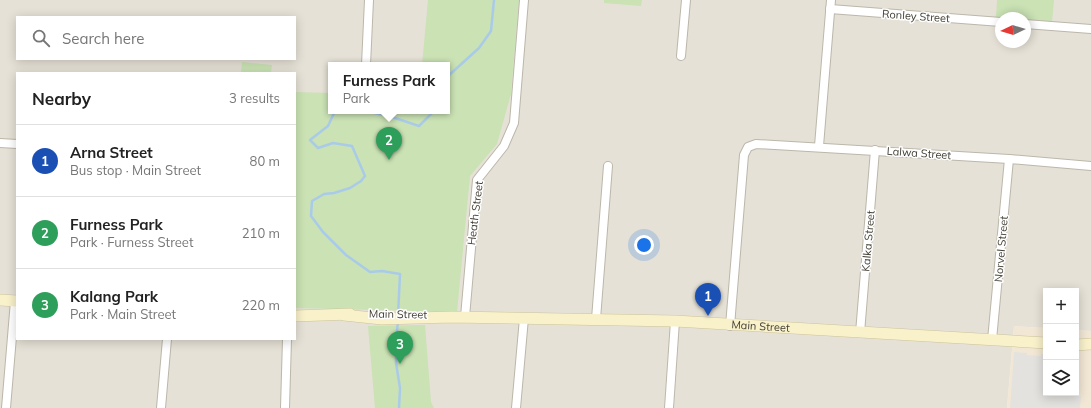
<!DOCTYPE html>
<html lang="en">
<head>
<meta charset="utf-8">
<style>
  :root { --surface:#fff; --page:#f2f2f2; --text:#222; --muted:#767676; --line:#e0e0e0; --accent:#e5532b }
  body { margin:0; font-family:Mulish,sans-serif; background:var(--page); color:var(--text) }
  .controls { position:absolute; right:12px; bottom:12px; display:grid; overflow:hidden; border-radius:0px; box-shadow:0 2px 10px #0003 }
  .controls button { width:36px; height:36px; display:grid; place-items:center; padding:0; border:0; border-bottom:1px solid var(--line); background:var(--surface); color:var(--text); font:20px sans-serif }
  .compass { position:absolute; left:995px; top:12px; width:36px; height:36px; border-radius:50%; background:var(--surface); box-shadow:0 2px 10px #0003; rotate:266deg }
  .you { position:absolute; left:644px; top:245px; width:14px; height:14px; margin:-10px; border:3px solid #fff; border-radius:50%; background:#1a73e8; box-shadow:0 0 0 6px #1a73e833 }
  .badge { display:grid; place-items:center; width:26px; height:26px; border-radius:50%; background:var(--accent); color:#fff; font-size:13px; font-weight:700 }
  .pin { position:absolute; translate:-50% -33px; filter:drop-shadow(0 1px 2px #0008) }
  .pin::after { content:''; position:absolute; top:21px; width:14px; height:12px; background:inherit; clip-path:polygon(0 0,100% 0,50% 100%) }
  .popup { position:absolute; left:328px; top:62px; width:122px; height:52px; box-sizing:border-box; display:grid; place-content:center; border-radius:0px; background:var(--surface); filter:drop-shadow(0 1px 3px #0005); font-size:13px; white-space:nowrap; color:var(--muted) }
  .popup b { font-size:15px; color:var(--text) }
  .popup::after { content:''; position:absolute; left:50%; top:100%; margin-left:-8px; border:8px solid transparent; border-top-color:var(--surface) }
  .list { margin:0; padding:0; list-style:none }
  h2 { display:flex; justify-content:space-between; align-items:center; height:52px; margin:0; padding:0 16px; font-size:17px }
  h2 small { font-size:13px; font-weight:400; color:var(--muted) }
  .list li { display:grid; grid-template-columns:26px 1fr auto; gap:12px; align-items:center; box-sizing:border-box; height:72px; padding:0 16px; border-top:1px solid var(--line) }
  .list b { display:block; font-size:15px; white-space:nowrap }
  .list p { margin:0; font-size:13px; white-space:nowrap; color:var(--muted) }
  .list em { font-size:13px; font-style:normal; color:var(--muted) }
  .icon { flex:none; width:22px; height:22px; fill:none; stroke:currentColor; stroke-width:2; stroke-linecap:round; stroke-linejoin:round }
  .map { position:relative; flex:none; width:1091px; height:408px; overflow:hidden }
  .search { position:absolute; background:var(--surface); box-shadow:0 2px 10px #0003; left:16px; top:16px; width:280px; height:44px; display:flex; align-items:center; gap:10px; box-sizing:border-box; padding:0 14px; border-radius:0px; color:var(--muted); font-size:15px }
  .panel { position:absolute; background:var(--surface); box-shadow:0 2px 10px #0003; left:16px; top:72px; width:280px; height:268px; border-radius:0px }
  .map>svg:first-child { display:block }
</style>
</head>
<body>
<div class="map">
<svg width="1091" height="408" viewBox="0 0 1091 408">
  <rect width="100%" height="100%" fill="#f2efe7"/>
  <path fill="#e5e1d6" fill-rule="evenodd" d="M0 0H1091V331L1076 330V291H1046V328L1014 326 1007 408H0ZM17 17H295V59H17ZM1001 18H1025V42H1001ZM331 65H447V111H331ZM17 73H295V339H17Z"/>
  <path fill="#f2e7d4" d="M1014 326 1046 328V393H1076V330L1091 331V408H1007Z"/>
  <g fill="#cae2b4">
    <path d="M428 0H519L511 94 497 144 470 176 457 312 295 308V92L331 93V111H447V65H422Z"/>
    <path d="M604 0H642L641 6 604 3Z"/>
    <path d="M997 0H1054L1052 22 1025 20V18L996 17Z"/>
    <path d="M242 62 272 65 271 73H241Z"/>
    <path d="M425 325 431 402 434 408H375L368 326Z"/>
  </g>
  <path fill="#e3e2df" d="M1014 352 1027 353V355L1041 356V354H1046V393L1081 396 1080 408H1010Z"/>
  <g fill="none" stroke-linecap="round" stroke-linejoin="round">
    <g stroke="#a9cbe9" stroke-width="2.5">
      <path d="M447 77 479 48 491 31 494 0"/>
      <path d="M335 111 328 126 310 140 318 148 333 143 352 146 365 176 361 181 350 188 334 193 324 194 312 201 311 216 323 232 346 255 370 272 382 271 400 274 398 316"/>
      <path d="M365 111 389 116 419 126 434 111"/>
      <path d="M398 321 396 341V363L400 388 399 408"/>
    </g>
    <defs>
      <g id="street">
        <path d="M830 9 1001 22"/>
        <path d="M1025 24 1091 29"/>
        <path d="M681 56 686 0"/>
        <path d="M366 65 369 0"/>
        <path d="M0 143 17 144"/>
        <path d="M819 146 831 0"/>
        <path d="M465 317 477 180 504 146 514 123 524 0"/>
        <path d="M596 319 608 166"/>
        <path d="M730 326 744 155 748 147 756 144 1009 159 1091 166"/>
        <path d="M860 333 875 150"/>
        <path d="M992 340 1009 159"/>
        <path d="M6 408 15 301"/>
        <path d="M161 408 167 339"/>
        <path d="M285 408 287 339"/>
        <path d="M516 408 524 318"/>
        <path d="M669 408 675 321"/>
      </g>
      <g id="secondary">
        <path d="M0 300 17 301"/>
        <path id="s1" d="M344 315 382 319 452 317 675 321 1046 343"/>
        <path d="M295 316 350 314"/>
        <path d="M1076 345 1091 344"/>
      </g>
    </defs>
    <use href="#street" stroke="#bcb7ab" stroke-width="10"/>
    <use href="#secondary" stroke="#cdc49b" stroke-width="12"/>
    <use href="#street" stroke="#fff" stroke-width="8"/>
    <use href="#secondary" stroke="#f9f1ca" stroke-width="11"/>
  </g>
  <g text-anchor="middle" stroke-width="3" stroke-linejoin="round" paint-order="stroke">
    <g font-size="11" fill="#444037" stroke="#fff">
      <text transform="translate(916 16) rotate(4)" y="4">Ronley Street</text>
      <text transform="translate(919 153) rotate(4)" y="4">Lalwa Street</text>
      <text transform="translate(475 213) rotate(-83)" y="4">Heath Street</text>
      <text transform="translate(868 241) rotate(-85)" y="4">Kalka Street</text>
      <text transform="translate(1001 249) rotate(-85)" y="4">Norvel Street</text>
      <text transform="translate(398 314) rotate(1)" y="4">Main Street</text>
      <text dy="4" stroke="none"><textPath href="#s1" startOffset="417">Main Street</textPath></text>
    </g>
  </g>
</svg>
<div class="controls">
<button>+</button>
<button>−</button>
<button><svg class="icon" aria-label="layers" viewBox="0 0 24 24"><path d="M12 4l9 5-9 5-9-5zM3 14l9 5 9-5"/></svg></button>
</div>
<svg class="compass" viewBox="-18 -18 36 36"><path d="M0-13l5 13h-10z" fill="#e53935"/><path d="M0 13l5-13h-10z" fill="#767676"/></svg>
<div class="you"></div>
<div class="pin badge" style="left:708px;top:316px;background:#1a4fb4">1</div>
<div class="pin badge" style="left:389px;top:160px;background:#2e9e5b">2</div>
<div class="popup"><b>Furness Park</b>Park</div>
<div class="pin badge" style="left:400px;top:364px;background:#2e9e5b">3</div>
<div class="search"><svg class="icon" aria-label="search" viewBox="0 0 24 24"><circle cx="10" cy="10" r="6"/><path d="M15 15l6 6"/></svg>Search here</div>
<section class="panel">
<h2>Nearby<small>3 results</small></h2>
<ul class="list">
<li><span class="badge" style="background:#1a4fb4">1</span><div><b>Arna Street</b><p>Bus stop · Main Street</p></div><em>80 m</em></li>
<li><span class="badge" style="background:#2e9e5b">2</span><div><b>Furness Park</b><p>Park · Furness Street</p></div><em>210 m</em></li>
<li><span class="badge" style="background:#2e9e5b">3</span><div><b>Kalang Park</b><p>Park · Main Street</p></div><em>220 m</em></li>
</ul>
</section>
</div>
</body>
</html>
